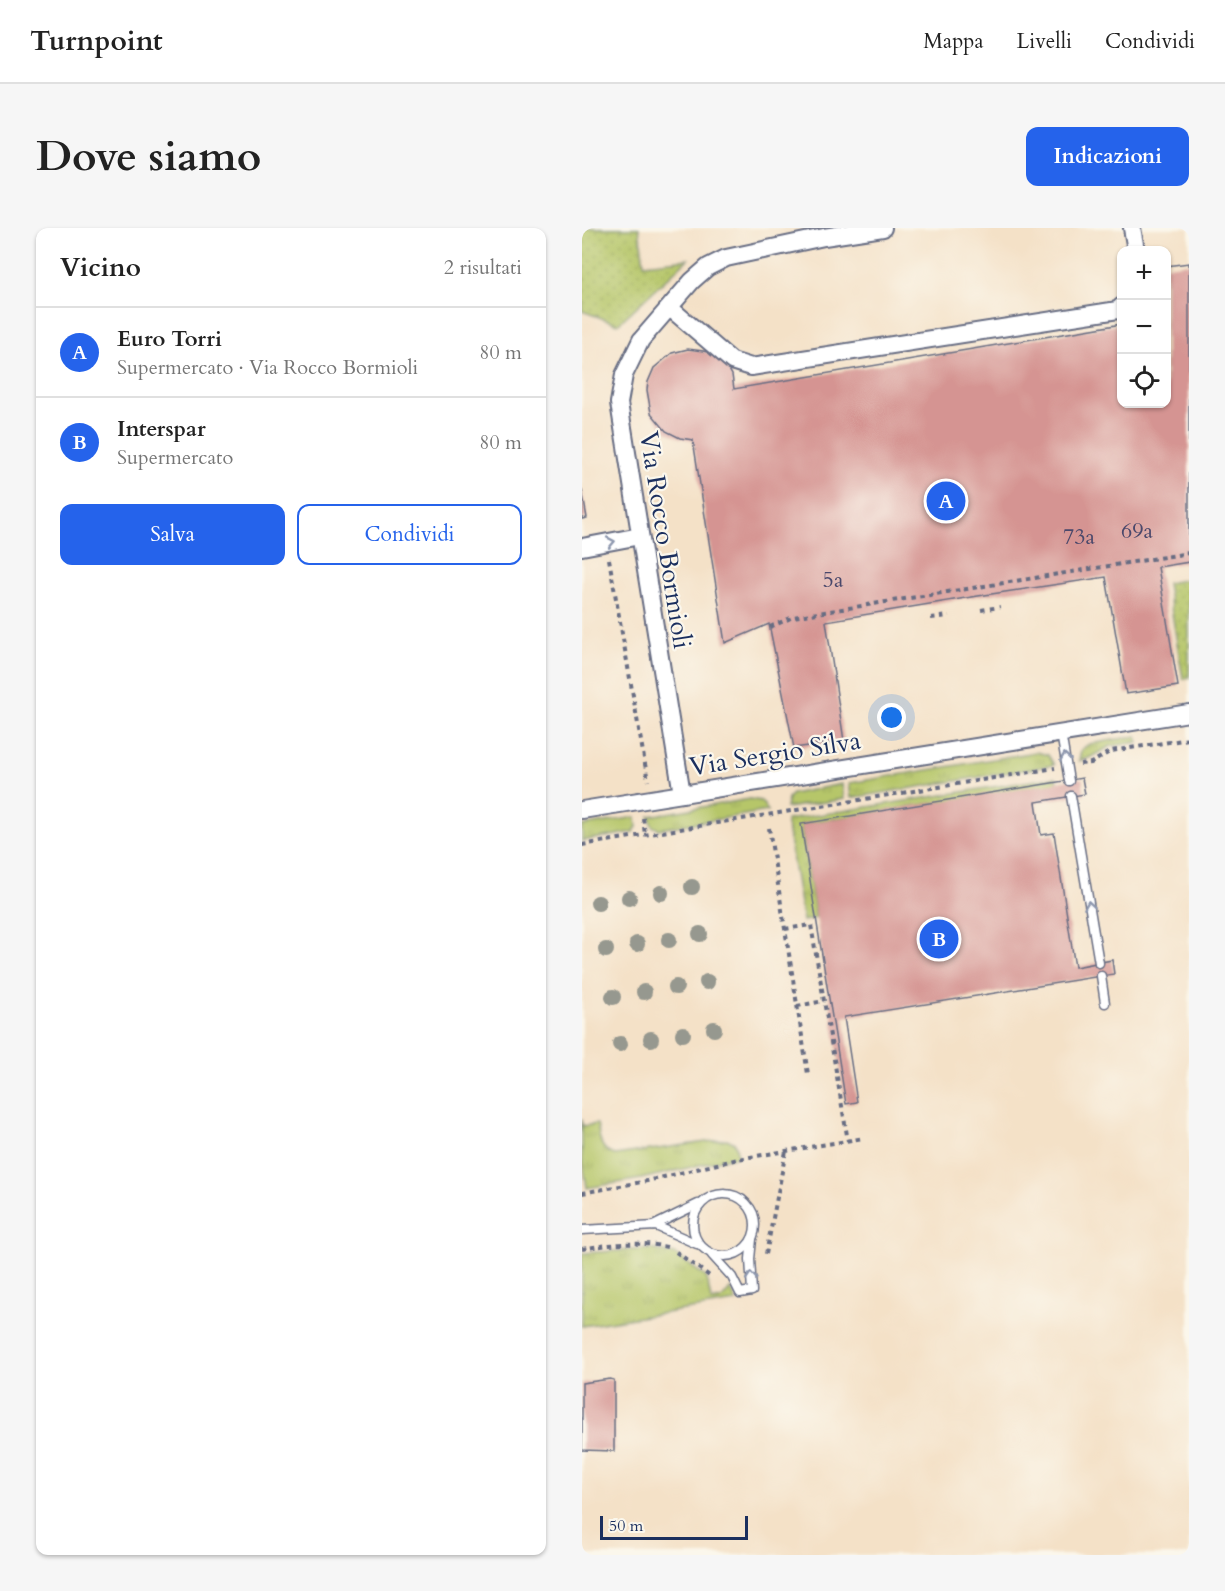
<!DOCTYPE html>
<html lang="it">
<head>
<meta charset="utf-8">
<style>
  :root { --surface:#fff; --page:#f6f6f6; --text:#222; --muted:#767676; --line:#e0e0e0; --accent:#2563eb }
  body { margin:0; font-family:Cardo,serif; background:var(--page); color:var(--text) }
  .controls { position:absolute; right:18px; top:18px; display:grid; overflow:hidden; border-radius:12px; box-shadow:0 2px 4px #0004 }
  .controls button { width:54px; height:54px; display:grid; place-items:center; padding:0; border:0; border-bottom:2px solid var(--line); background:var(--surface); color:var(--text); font:30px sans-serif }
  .scale { position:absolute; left:18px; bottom:15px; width:148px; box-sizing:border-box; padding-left:6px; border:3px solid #1b2f5e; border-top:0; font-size:16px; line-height:21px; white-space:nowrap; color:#1b2f5e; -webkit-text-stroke:4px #fbf7ec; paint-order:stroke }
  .you { position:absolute; left:310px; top:490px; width:21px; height:21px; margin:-15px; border:4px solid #fff; border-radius:50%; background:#1a73e8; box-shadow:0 0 0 9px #1a73e833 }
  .badge { display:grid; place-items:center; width:39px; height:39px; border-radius:50%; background:var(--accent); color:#fff; font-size:20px; font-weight:700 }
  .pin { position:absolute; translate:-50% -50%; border:3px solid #fff; box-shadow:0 2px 6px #0006 }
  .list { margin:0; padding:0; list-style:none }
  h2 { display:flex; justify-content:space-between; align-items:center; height:78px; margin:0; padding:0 24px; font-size:26px }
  h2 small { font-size:20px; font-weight:400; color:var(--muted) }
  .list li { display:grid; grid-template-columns:39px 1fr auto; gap:18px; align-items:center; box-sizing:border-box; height:90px; padding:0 24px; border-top:2px solid var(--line) }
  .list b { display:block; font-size:22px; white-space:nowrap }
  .list p { margin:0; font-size:20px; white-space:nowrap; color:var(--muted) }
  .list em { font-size:20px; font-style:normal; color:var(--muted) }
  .actions { display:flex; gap:12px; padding:18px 24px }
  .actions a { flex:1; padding:14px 0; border:2px solid var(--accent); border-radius:12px; text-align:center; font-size:21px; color:var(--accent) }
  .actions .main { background:var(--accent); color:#fff }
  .icon { flex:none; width:33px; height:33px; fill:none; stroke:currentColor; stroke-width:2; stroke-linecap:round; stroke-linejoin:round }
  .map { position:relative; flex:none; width:607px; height:1327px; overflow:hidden; border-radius:12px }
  header { display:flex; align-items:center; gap:36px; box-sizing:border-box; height:84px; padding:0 30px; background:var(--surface); border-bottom:2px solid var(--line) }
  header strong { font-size:28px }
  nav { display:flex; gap:33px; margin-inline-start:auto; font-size:21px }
  .intro { display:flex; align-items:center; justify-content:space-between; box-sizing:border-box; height:144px; padding:0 36px }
  h1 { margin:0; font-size:42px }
  .button { padding:15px 27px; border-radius:12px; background:var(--accent); color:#fff; font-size:21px; font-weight:700 }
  main { display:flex; gap:36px; padding:0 36px }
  aside { flex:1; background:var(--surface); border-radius:12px; box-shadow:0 2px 4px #0004 }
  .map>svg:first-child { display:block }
</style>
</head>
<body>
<header>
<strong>Turnpoint</strong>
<nav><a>Mappa</a><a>Livelli</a><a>Condividi</a></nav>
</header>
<div class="intro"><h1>Dove siamo</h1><a class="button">Indicazioni</a></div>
<main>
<aside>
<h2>Vicino<small>2 risultati</small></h2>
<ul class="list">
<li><span class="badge">A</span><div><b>Euro Torri</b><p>Supermercato · Via Rocco Bormioli</p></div><em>80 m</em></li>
<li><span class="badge">B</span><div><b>Interspar</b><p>Supermercato</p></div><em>80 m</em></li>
</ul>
<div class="actions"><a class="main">Salva</a><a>Condividi</a></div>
</aside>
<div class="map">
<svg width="607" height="1327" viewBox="0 0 607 1327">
  <defs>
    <pattern id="grass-tufts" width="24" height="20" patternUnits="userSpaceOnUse" patternTransform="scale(1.5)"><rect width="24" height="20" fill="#b6c669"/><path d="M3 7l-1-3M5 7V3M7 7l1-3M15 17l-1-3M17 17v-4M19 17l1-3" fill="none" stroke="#9caa5d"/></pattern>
    <pattern id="park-dots" width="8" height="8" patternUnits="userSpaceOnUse" patternTransform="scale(1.5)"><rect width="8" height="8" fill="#b6c669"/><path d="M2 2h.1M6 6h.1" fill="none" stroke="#9caa5d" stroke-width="1.8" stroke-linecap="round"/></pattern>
  </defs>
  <rect width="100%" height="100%" fill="#fbf7ec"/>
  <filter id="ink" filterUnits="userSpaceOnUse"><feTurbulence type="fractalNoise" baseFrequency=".0167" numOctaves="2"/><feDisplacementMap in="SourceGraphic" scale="12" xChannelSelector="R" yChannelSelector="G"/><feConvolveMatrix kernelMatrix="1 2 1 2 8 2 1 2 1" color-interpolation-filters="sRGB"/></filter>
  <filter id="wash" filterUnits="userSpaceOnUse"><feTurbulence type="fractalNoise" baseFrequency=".008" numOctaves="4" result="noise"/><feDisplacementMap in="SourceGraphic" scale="24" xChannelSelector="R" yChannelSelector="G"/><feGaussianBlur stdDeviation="1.35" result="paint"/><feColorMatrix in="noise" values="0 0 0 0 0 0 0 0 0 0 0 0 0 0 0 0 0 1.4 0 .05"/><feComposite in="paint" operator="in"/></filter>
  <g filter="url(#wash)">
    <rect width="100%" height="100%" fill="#f4e1c7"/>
    <g fill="url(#grass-tufts)" stroke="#687a64" stroke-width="1.5">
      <path d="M555 508 556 514 529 518 507 530 497 533 499 522 507 516Z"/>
      <path d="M454 524 466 527 472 537 269 570 267 555Z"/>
      <path d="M474 549 475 555 219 596 234 690 221 693 204 592Z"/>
      <path d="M260 556 262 571 204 580 206 570 210 566Z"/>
      <path d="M168 571 179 573 186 583 77 601 70 598 67 588Z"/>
      <path d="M54 589 55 599 51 604 0 613V598Z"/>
      <path d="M0 891 1 898 15 896C18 910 17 922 33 927L145 911 153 915 156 928 59 951 5 960 0 928Z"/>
      <path d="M68 1021 93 1026 125 1050 129 1073 140 1071 149 1060 154 1074 0 1098V1025Z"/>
    </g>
    <g fill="url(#park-dots)" stroke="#687a64" stroke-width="1.5">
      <path d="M0 0H57L62 36 106 31 36 96 0 83Z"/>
      <path d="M607 351V450L601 451 585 355Z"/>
    </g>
    <g id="blocks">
      <g fill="#d59492">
        <path d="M607 35V334L576 339 596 458 544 466 524 349 396 368 244 393 262 513 212 520 187 396 143 415 111 212 98 210 84 203 69 185 65 162 66 154 72 140 90 125 106 121 121 123 129 125 146 140 150 147 152 161 540 96V176H584V38Z"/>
        <path d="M0 262 5 290 0 291Z"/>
        <path d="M500 550 503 566 454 574 459 607 472 605 493 739 530 732 532 746 262 789 275 874 264 876 219 596Z"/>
        <path d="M28 1151 32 1152V1223L0 1222V1155Z"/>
      </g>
    </g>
  </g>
  <g filter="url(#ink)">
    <use href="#blocks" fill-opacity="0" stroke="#676d83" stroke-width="1.5"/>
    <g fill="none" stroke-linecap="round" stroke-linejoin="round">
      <defs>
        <g id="lane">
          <path d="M479 505 487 553"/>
          <path d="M489 568 517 735"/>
          <path d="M519 748 523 775"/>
          <circle cx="142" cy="997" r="31"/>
          <path d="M71 998 116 976"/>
          <path d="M0 1002 74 998 115 1016"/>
          <path d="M130 1027 150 1049 158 1065 170 1063 168 1031 170 1011"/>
        </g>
        <g id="street">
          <path d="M550 0 554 22"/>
          <path d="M88 80 150 133 169 139 536 82 540 78"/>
          <path d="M0 319 58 308"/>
          <path d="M100 566 37 175 42 147 59 112 110 53 126 39 144 30 242 9 301 0"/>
          <path d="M0 582 607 485"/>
        </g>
      </defs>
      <use href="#lane" stroke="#676d83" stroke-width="11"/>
      <use href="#street" stroke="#676d83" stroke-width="20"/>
      <g stroke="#676d83" stroke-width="4" stroke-dasharray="4.5 4.5" stroke-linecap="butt">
        <path d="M27 331 66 553"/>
        <path d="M399 382 418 379"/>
        <path d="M349 390 367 388"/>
        <path d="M188 399 211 389 607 325"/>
        <path d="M498 536 509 535 529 523 607 511"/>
        <path d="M61 590 63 607"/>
        <path d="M187 600 226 846"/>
        <path d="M0 617 473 540"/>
        <path d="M203 701 229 697 266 913"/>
        <path d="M215 778 242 773"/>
        <path d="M0 965 65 953 156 931 282 910"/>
        <path d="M0 1021C28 1016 57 1013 85 1019"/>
        <path d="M94 1024 129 1049"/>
        <path d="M184 1026 204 923"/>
      </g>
      <use href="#lane" stroke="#fff" stroke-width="8"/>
      <use href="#street" stroke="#fff" stroke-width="16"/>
    </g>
    <g fill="#96988f">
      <circle cx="110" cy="659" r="8"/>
      <circle cx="79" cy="665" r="8"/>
      <circle cx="47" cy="670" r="8"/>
      <circle cx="16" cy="675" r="8"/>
      <circle cx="118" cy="706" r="8"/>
      <circle cx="87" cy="712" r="8"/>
      <circle cx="55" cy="716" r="8"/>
      <circle cx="24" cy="722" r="8"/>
      <circle cx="125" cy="754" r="8"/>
      <circle cx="94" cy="759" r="8"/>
      <circle cx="62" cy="764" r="8"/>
      <circle cx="31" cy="769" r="8"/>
      <circle cx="132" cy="801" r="8"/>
      <circle cx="101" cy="806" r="8"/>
      <circle cx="69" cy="811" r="8"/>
      <circle cx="38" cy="816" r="8"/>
    </g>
    <defs><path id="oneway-chevron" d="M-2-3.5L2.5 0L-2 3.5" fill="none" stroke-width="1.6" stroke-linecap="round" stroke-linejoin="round" transform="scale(1.5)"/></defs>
    <g stroke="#8d97ae">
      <use href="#oneway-chevron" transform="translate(29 314) rotate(-11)"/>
      <use href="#oneway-chevron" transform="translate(483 529) rotate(-99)"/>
      <use href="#oneway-chevron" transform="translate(507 677) rotate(-99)"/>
      <use href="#oneway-chevron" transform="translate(169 1048) rotate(-95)"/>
    </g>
  </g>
  <g text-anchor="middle" stroke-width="4.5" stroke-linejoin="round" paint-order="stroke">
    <g font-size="22" fill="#4a486b">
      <text x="555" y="310">69a</text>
      <text x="497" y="316">73a</text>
      <text x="251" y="359">5a</text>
    </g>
    <g font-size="26" fill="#1b2f5e" stroke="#fbf7ec">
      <text transform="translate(84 312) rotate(81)" y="9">Via Rocco Bormioli</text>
      <text transform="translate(193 525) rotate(-9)" y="9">Via Sergio Silva</text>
    </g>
  </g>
</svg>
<div class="controls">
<button>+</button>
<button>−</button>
<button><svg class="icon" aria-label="locate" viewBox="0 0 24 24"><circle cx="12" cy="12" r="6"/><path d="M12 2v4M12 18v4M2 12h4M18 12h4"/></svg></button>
</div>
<div class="scale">50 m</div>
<div class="you"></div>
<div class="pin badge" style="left:364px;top:273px">A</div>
<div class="pin badge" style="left:357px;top:711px">B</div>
</div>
</main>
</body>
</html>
